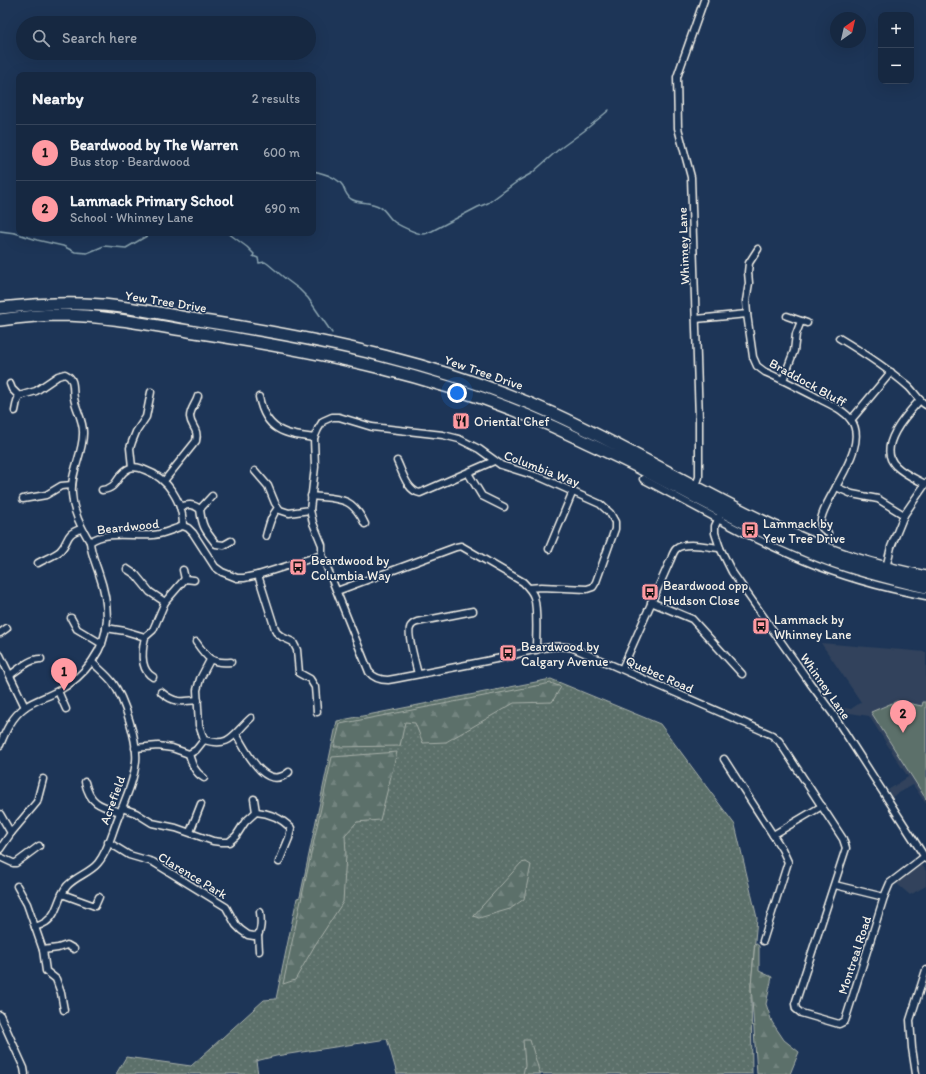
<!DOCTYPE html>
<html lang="en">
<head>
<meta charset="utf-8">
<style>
  :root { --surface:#162841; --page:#23344c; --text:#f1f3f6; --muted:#9ea6b1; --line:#35445a; --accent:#ff9aa2 }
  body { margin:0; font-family:Itim,sans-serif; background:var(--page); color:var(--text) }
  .controls { position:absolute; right:12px; top:12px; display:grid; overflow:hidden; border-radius:8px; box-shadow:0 4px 16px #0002 }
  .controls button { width:36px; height:36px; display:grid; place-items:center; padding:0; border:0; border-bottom:1px solid var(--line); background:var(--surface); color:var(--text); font:20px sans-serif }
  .compass { position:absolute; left:830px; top:12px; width:36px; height:36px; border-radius:50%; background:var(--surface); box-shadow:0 4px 16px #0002; rotate:34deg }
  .you { position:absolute; left:457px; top:393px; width:14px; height:14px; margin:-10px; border:3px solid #fff; border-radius:50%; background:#1a73e8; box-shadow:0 0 0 6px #1a73e833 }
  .badge { display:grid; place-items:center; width:26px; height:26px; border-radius:50%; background:var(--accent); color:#111; font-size:13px; font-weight:700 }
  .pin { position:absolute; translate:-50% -33px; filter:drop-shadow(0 1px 2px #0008) }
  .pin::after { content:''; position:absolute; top:21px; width:14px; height:12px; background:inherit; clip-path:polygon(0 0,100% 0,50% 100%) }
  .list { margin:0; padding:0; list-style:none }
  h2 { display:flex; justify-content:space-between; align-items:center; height:52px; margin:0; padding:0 16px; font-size:17px }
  h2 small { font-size:13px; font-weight:400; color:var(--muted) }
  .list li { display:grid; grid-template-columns:26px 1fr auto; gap:12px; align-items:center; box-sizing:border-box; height:56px; padding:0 16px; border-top:1px solid var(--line) }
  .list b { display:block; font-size:15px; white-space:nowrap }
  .list p { margin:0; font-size:13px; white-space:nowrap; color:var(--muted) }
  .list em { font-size:13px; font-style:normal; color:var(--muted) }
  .icon { flex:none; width:22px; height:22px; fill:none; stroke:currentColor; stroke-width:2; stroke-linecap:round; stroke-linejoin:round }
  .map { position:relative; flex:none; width:926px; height:1074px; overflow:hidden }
  .search { position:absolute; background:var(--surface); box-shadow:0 4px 16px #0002; left:16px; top:16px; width:300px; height:44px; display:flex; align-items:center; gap:10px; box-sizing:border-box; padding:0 14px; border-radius:22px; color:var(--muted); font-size:15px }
  .panel { position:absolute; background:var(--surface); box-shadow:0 4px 16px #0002; left:16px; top:72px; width:300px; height:164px; border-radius:8px }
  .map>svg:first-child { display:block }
</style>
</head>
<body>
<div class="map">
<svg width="926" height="1074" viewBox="0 0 926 1074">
  <defs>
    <pattern id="grass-dots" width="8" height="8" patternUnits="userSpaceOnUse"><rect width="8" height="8" fill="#5b6f6a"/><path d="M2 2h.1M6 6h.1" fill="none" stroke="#73847f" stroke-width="1.8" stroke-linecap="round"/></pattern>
    <pattern id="forest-firs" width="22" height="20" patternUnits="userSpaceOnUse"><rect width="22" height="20" fill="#5b6f6a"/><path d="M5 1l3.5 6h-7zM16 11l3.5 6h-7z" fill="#73847f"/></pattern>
  </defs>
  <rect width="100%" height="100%" fill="#1d3557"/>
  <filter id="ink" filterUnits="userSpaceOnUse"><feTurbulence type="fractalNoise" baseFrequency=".025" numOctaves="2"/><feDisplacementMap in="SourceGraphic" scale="8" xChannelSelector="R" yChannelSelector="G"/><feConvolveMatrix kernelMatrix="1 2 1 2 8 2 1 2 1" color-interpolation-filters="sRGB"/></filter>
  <g filter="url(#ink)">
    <g fill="#30425c">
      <path d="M821 643 926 652V804L913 785 892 797 888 790 908 777 869 716 843 712 839 714 836 710 845 708 851 709 861 702Z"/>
      <path d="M919 866H923L926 871V886L910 895 896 883Z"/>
    </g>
    <path fill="url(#grass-dots)" stroke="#a8b0a9" d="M551 679 660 724 735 825 757 918 751 985 752 1074H397L387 1039 276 1056 256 1061 258 1074H116L126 1057 191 1066 264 1000 276 999 297 898 300 897 337 721Z"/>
    <g fill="url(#forest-firs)" stroke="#a8b0a9">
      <path d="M551 683 561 687 552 702 514 703 446 742 423 743 415 723 405 722 400 746 334 747 340 724Z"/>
      <path d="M397 752 380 820 357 822 345 835 346 855 343 902 315 945 295 980 283 984 332 757Z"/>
      <path d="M526 862 531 865 524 899 510 909 479 918 473 916 521 863Z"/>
      <path d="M755 943 759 946V971L772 977 766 1004 772 1022 784 1040 799 1052 790 1074H757L751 985Z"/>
      <path d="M523 1040H530L540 1074H523L525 1065Z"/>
    </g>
    <path fill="#5b6f6a" stroke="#a8b0a9" d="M897 701 922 706 923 702H926V799L871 712Z"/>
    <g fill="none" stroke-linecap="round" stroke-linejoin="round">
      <g stroke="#8aa3af" stroke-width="1.5">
        <path d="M313 171C323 173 337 177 343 186 345 191 346 195 351 199 359 204 370 201 380 207 385 210 388 216 392 220 397 225 417 234 423 234 426 234 429 232 432 231L478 207 488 203 518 181 532 173 558 150 584 131 609 110"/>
        <path d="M0 231 15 233 37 240 63 246 75 252 87 253 104 246 126 248 152 233"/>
        <path d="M228 233 247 247 254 254 253 256 258 258 259 263 265 262 268 264 287 280 299 289 308 298 332 333"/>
      </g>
      <defs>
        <g id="street">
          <path d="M747 314 753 357 757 366 765 372C784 380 802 390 820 399 831 405 844 410 851 420 865 439 845 470 836 487L852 494 878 499 904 515"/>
          <path d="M787 316 807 323"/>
          <path d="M696 319 747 314 746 301 749 283 748 272 749 263 758 249"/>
          <path d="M839 338C864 353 887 368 909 387 915 393 919 401 926 405"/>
          <path d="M783 380 794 351 796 334 801 321"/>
          <path d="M10 384 12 389 19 396"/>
          <path d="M259 397C266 431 284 434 314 438"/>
          <path d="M920 400C907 414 876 447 896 466 904 474 916 479 925 484"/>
          <path d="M15 411 17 401 19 396 36 391 58 376 65 374C76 379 72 389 74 398 76 410 84 421 83 434 83 454 70 473 72 494 73 512 81 527 90 542"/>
          <path d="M851 420 891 372"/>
          <path d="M397 461C402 471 407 491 420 493L494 461"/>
          <path d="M132 467 130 448 132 442 136 432 146 417 151 392"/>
          <path d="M255 471 268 486 275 503 280 510 289 513 310 510"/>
          <path d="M468 473 482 496 504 507"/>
          <path d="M643 479C696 507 748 537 803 560 843 577 884 588 926 596"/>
          <path d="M164 481 196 441C199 429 191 427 190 417 190 409 196 404 198 396"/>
          <path d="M695 489 699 477V419L691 177 678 128 677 77 704 0"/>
          <path d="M102 490C120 488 116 473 130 468 135 466 140 468 145 470 168 478 183 502 183 526"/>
          <path d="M311 496C339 499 352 496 365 524"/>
          <path d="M23 499 46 495 61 486 72 485"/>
          <path d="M180 507C188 504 193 504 200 509 202 527 205 530 216 544L224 545 231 541"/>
          <path d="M200 509 212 496"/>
          <path d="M723 509 715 526V533L720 548 732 572 810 683 833 714 926 859"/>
          <path d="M828 533C826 531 822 529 821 526 818 517 832 495 836 487"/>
          <path d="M266 536C269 525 271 516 278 508"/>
          <path d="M549 549 573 491"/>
          <path d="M38 563C45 559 54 556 60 551 70 541 64 534 81 529"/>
          <path d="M886 568 891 547 904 515 926 483"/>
          <path d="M183 570 185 579 194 580"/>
          <path d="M258 575 276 632 282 637 293 642 297 650 299 673 310 679 315 687 317 712"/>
          <path d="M529 588 541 587 587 589 593 587 596 582 615 529V522L610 513 600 504 542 478 501 465 479 449 459 439 443 435 372 427 339 417H332L323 421 318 429 314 438 315 467 310 510 313 523 322 545V555L369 672C374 678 380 680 388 680 427 673 466 665 506 657 526 652 553 643 573 648L772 735 779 741 843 839 846 848 795 1004 796 1009 801 1013 839 1024 845 1021 884 897 890 883 924 857"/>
          <path d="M337 591 456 547 461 546 523 582C527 586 532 591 534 597 538 610 536 636 536 650"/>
          <path d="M165 602 185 579"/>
          <path d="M651 602 692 619 742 674"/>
          <path d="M71 618 77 629 102 644"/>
          <path d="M106 628 125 631 145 637 153 630 165 602 150 592 136 575 127 569"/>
          <path d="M0 633 7 628"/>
          <path d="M145 637C142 650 140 670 153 677"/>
          <path d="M196 642C207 658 211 664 231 662"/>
          <path d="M0 655 25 707"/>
          <path d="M622 669 670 561C672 557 673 552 676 549 684 541 709 547 720 548"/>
          <path d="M418 674C416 666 407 634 410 628 411 625 414 623 417 622L473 611"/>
          <path d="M10 675C18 670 30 658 41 659"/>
          <path d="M58 691 66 709"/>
          <path d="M161 692C174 703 181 702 198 700"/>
          <path d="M236 734C246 750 265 793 289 772"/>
          <path d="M204 740C231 748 233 734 251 718"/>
          <path d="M0 745C6 730 12 717 25 707 35 700 47 697 58 691 84 677 106 650 107 619 107 604 104 588 99 574 96 564 91 554 90 542 106 530 134 537 153 535 164 534 173 529 183 526L188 528 193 533 215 567 222 572 237 578H244L258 575 322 555"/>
          <path d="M135 748 158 746 172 748 189 754 196 750 204 740 199 725 197 690 200 679 210 660"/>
          <path d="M189 754C192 764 194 772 204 778"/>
          <path d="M724 759 782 849 788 862 763 941"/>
          <path d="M85 782C90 804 100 806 120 812"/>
          <path d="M254 799 256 812"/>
          <path d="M122 808 136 813 152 823 176 828 213 841 221 842H229L236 836 245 822 256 812C269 813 281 818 291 828L289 838 279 862"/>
          <path d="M0 814 11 833"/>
          <path d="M190 832 201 804"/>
          <path d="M773 835 822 806"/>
          <path d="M108 842 129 855 153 862 226 907 236 925 241 930 248 935 254 936 258 935C262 928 261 919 260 912"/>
          <path d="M0 849 11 833 37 802 43 779"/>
          <path d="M0 857 13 863H16L39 846"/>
          <path d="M835 885 884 897"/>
          <path d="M17 886 27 904 43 950 46 971 56 979 61 993 64 1010"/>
          <path d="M62 894 95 906 99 897"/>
          <path d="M35 927C38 926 43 924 46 922 58 914 58 896 67 886 76 876 90 873 98 863 108 851 112 833 118 818 125 800 134 781 136 761 138 742 124 698 113 683 107 675 99 669 92 662"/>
          <path d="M258 935 259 951"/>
          <path d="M43 950 58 948 67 945 74 949"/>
          <path d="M0 1015 24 1068 25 1074"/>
          <path d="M916 1074 912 1048 910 1020 926 970"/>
        </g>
        <g id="highway">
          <path d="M0 308C28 305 55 303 83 304 125 305 168 315 210 322 327 340 446 365 554 414 646 456 733 513 827 549 859 562 892 570 926 577"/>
          <path d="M0 320C21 317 42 315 64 315 107 316 151 325 195 332 317 351 440 375 554 427 583 441 613 454 642 469 703 501 763 535 827 559 859 571 892 579 926 587"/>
        </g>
      </defs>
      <use href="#street" stroke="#f4f1e8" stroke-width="9"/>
      <use href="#highway" stroke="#f4f1e8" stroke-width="14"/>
      <use href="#street" stroke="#1d3557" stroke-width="6"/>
      <use href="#highway" stroke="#1d3557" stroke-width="11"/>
    </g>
  </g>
  <defs>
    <symbol id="restaurant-square" viewBox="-11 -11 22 22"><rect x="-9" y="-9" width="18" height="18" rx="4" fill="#ff9aa2" stroke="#1d3557"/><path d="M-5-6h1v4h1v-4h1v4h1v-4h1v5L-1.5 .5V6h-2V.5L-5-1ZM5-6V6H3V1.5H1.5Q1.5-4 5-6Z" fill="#111"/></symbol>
    <symbol id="bus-square" viewBox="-11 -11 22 22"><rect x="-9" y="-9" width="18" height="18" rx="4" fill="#ff9aa2" stroke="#1d3557"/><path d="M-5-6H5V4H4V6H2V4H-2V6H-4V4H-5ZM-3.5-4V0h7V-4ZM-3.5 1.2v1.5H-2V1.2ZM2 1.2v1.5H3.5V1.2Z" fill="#111"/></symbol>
  </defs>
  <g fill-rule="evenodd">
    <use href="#restaurant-square" x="451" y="411" width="20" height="20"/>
    <use href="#bus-square" x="740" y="520" width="20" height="20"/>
    <use href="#bus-square" x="288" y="557" width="20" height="20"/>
    <use href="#bus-square" x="640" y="582" width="20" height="20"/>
    <use href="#bus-square" x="751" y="616" width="20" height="20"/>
    <use href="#bus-square" x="498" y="643" width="20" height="20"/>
  </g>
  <g text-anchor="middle" stroke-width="3" stroke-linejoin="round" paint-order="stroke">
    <g font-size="13" fill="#f4f1e8" stroke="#1d3557">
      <text transform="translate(683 246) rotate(-92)" y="5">Whinney Lane</text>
      <text transform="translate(166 301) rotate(9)" y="5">Yew Tree Drive</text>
      <text transform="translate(484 372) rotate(19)" y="5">Yew Tree Drive</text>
      <text transform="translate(808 382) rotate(29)" y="5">Braddock Bluff</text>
      <text transform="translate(542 468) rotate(21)" y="5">Columbia Way</text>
      <text transform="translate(128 526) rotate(-6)" y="5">Beardwood</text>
      <text transform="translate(660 674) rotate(24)" y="5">Quebec Road</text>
      <text transform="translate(826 686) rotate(55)" y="5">Whinney Lane</text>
      <text transform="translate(112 800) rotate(-70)" y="5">Acrefield</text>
      <text transform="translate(193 875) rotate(31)" y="5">Clarence Park</text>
      <text transform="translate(854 955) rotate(-72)" y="5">Montreal Road</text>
    </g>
    <g font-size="13" fill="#f4f1e8" stroke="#1d3557" text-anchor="start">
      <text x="474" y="426">Oriental Chef</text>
      <text x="763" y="528">Lammack by<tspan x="763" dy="15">Yew Tree Drive</tspan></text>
      <text x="311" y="565">Beardwood by<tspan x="311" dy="15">Columbia Way</tspan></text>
      <text x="663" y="590">Beardwood opp<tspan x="663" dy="15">Hudson Close</tspan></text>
      <text x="774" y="624">Lammack by<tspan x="774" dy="15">Whinney Lane</tspan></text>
      <text x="521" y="651">Beardwood by<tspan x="521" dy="15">Calgary Avenue</tspan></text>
    </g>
  </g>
</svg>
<div class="controls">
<button>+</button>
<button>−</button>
</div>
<svg class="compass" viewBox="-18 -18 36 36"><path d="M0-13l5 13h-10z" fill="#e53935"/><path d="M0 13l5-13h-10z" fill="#9ea6b1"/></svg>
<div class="you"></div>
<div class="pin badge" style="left:64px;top:691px">1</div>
<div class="pin badge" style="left:903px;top:733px">2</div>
<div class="search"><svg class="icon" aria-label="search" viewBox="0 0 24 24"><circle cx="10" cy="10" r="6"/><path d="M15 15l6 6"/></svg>Search here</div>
<section class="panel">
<h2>Nearby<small>2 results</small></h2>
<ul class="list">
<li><span class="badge">1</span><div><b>Beardwood by The Warren</b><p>Bus stop · Beardwood</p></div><em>600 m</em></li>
<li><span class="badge">2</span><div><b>Lammack Primary School</b><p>School · Whinney Lane</p></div><em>690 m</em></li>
</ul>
</section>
</div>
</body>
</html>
